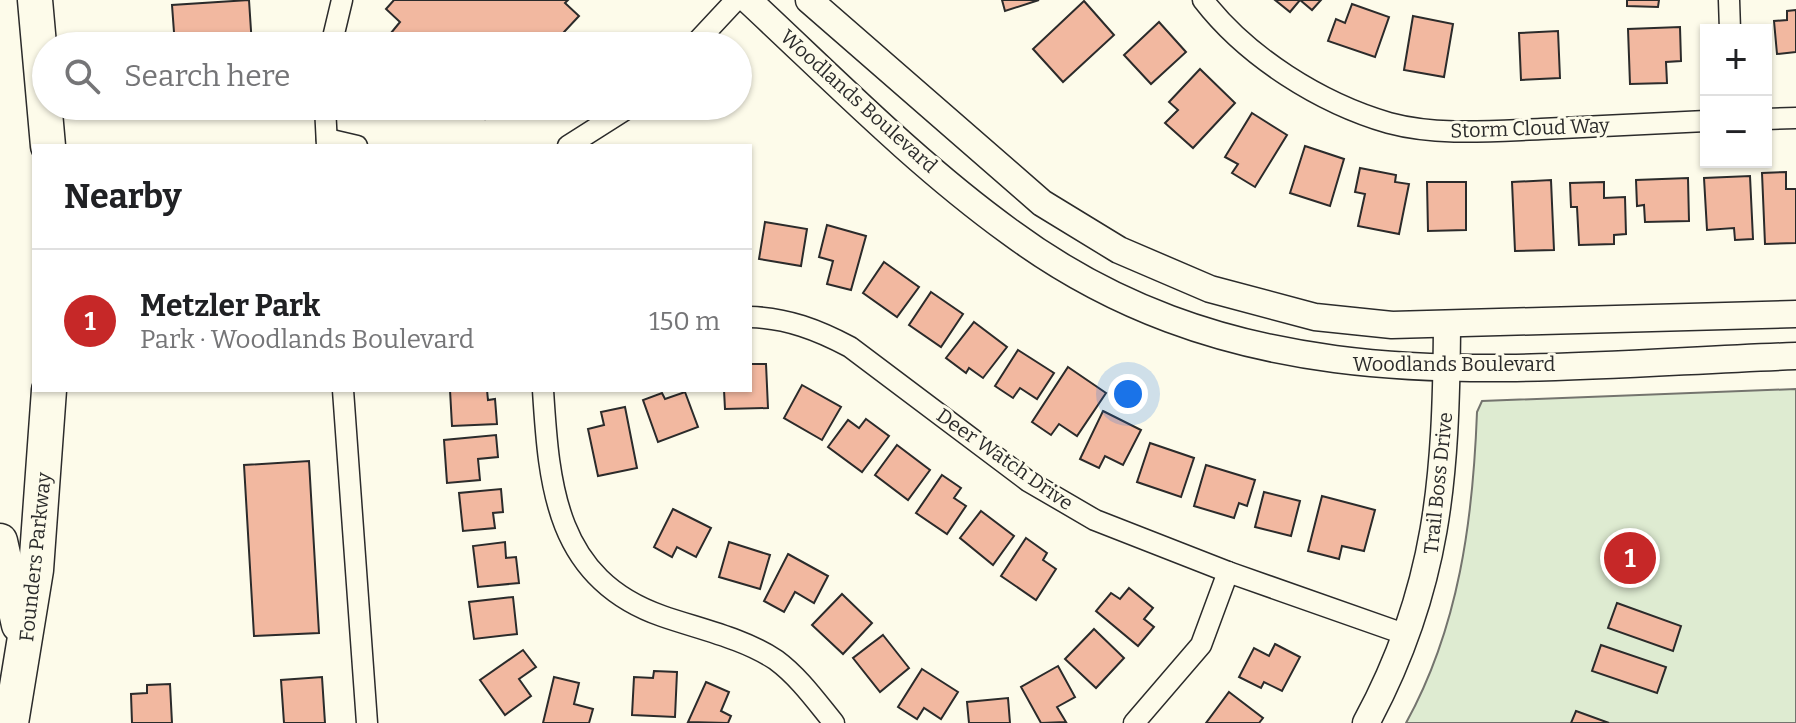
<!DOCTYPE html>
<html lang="en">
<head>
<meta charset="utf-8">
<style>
  :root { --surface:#fff; --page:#f6f6f6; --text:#202124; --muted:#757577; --line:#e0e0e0; --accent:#c62828 }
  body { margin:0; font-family:Bitter,serif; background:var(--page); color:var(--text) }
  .controls { position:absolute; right:24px; top:24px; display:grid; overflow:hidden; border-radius:0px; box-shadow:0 2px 6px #0004 }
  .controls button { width:72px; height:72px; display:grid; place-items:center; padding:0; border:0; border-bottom:2px solid var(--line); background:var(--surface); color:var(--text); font:40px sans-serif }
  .you { position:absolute; left:1128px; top:394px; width:28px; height:28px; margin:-20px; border:6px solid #fff; border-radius:50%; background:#1a73e8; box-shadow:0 0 0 12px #1a73e833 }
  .badge { display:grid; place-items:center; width:52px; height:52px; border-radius:50%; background:var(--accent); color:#fff; font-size:26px; font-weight:700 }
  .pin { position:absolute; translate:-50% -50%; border:4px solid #fff; box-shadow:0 2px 8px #0006 }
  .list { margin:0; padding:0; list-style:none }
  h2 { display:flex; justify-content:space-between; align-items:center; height:104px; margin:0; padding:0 32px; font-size:34px }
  h2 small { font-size:26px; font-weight:400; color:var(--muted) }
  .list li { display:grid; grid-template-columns:52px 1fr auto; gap:24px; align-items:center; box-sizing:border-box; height:144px; padding:0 32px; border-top:2px solid var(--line) }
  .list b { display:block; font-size:30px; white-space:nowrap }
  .list p { margin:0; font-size:26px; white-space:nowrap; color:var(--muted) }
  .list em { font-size:26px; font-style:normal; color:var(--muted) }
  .icon { flex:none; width:44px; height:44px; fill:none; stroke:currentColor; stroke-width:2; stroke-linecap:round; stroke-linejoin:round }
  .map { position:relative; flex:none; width:1796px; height:723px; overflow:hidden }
  .search { position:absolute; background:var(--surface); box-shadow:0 2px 6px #0004; left:32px; top:32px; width:720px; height:88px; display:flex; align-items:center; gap:20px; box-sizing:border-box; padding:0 28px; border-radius:44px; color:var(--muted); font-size:30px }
  .panel { position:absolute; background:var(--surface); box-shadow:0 2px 6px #0004; left:32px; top:144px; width:720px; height:248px; border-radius:0px }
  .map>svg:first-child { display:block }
</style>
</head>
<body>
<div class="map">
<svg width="1796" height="723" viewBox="0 0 1796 723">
  <rect width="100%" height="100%" fill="#fdfbea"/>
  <path fill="#deebd1" stroke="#74746e" stroke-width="2" d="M1796 389V723H1406C1459 627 1473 520 1477 412L1482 401Z"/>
  <g fill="#f2b8a0" stroke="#2b2b2b" stroke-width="2">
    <path d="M249 0 252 46H175L172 5Z"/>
    <path d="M394 0H568L565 3 579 16 551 46H405L391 33 400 22 386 9Z"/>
    <path d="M1002 0H1039L1005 11Z"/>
    <path d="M1275 0H1321L1312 10 1300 0 1290 12Z"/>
    <path d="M1627 0H1659L1658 7 1627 6Z"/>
    <path d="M1084 1 1114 35 1063 82 1033 49Z"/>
    <path d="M1352 4 1389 17 1375 57 1328 41 1336 19 1345 23Z"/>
    <path d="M1796 10V52L1777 54 1774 21 1787 20V11Z"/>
    <path d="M1413 16 1453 24 1444 77 1404 70Z"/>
    <path d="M1159 22 1186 52 1151 84 1124 55Z"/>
    <path d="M1680 27 1681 61 1666 62 1667 83 1630 84 1628 29Z"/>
    <path d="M1558 31 1560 78 1521 80 1519 33Z"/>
    <path d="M1200 69 1235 103 1193 148 1165 123 1178 110 1169 102Z"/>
    <path d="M178 106H256V107L179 112Z"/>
    <path d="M471 106H497L485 119Z"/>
    <path d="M1252 113 1287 135 1255 187 1232 173 1238 164 1225 157Z"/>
    <path d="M1305 146 1344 159 1330 206 1290 193Z"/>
    <path d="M1360 168 1396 175 1395 182 1409 184 1399 234 1358 226 1365 194 1355 192Z"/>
    <path d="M1786 172V189H1796V243L1765 244 1762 173Z"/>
    <path d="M1750 176 1753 239 1735 240 1734 228 1707 230 1704 178Z"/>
    <path d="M1688 178 1689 221 1645 222 1644 205 1637 206 1636 180Z"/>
    <path d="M1551 180 1554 250 1515 251 1512 182Z"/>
    <path d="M1427 182H1466V230L1428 231Z"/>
    <path d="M1604 182V198L1625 197 1626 234 1614 235V244L1579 245 1577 207H1571L1570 183Z"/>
    <path d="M765 222 807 229 801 266 759 259Z"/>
    <path d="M827 225 866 236 851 290 827 284 833 261 819 257Z"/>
    <path d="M884 262 919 287 897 317 863 293Z"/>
    <path d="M931 292 963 314 941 347 909 325Z"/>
    <path d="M974 322 1007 347 983 378 969 368 966 373 946 358Z"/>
    <path d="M1018 350 1054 373 1037 399 1020 388 1013 398 995 386Z"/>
    <path d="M750 364H766L768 408 725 409 724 390H750Z"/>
    <path d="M1068 367 1106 393 1077 436 1059 424 1051 435 1032 422Z"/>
    <path d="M802 385 841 407 822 440 784 418Z"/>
    <path d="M450 390H487L488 400 495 399 497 424 452 426Z"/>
    <path d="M685 392 698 427 658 442 643 400 662 393 665 399Z"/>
    <path d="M625 407 637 468 598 476 588 429 604 425 601 412Z"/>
    <path d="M1103 411 1141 430 1123 465 1105 456 1099 468 1080 459Z"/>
    <path d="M866 419 889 436 862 472 828 447 848 420 859 428Z"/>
    <path d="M496 435 498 457 478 459 480 480 447 483 444 440Z"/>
    <path d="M1150 443 1194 458 1181 497 1137 482Z"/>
    <path d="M897 445 930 470 908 500 875 475Z"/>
    <path d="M309 461 319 633 254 636 244 465Z"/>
    <path d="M1206 465 1255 480 1247 506 1239 503 1234 518 1194 506Z"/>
    <path d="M942 475 961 488 954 498 966 506 947 534 916 513Z"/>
    <path d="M501 489 503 512 493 513 495 528 463 531 459 493Z"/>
    <path d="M1264 492 1300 501 1291 536 1255 527Z"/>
    <path d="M1322 496 1375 510 1364 551 1342 546 1339 559 1308 551Z"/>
    <path d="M673 509 711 528 696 557 677 547 672 557 654 547Z"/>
    <path d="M981 511 1014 536 993 565 960 538Z"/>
    <path d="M1026 538 1047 553 1043 560 1056 569 1036 600 1001 576Z"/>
    <path d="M505 542 506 558 516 557 519 583 478 587 473 546Z"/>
    <path d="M729 542 770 555 760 589 719 577Z"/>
    <path d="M788 554 828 576 814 603 795 592 784 612 764 601Z"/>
    <path d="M1129 588 1153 608 1144 619 1154 627 1138 646 1096 611 1111 593 1120 599Z"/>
    <path d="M842 594 872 623 843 654 812 625Z"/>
    <path d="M513 597 517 634 474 639 469 602Z"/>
    <path d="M1617 603 1681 626 1673 651 1608 628Z"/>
    <path d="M1094 629 1124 658 1096 688 1065 659Z"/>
    <path d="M883 635 909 668 880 692 853 658Z"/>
    <path d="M1275 644 1300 657 1282 691 1264 682 1261 688 1239 677 1254 648 1269 656Z"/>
    <path d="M1601 645 1666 667 1657 693 1592 671Z"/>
    <path d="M523 650 536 667 519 679 531 696 505 715 480 680Z"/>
    <path d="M1058 666 1075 697 1057 707 1066 722 1041 723 1021 687Z"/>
    <path d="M922 669 958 692 941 719 924 708 917 719 898 707Z"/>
    <path d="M654 671 677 672 675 717 632 715 634 677 653 678Z"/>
    <path d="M322 677 325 723H284L281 680Z"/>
    <path d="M554 677 579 683 574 704 593 709 589 723H543Z"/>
    <path d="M706 682 729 692 721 711 731 716 728 723 688 722Z"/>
    <path d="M170 684 172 723H132L131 694 147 693V685Z"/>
    <path d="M1229 692 1263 718 1259 723H1206Z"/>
    <path d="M1008 698 1010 723H969L967 702Z"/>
    <path d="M1576 711 1609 723H1571Z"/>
  </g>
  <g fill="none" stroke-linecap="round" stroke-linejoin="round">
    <defs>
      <g id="minor">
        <path d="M1203 0C1247 57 1320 103 1389 123 1437 136 1492 131 1541 129 1596 126 1651 124 1706 121"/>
        <path d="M1729 0 1730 30"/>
        <path d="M331 46 342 0"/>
        <path d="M693 46 736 0"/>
        <path d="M325 106 327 146"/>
        <path d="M1766 119 1796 118"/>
        <path d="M327 139 357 146"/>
        <path d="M568 146 631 106"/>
        <path d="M750 317C787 318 818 330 850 347L1028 481 1095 520 1228 572 1407 635"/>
        <path d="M343 390 367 723"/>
        <path d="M543 390C549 487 556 579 662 616 699 629 743 638 776 660 799 677 816 701 834 723"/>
        <path d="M1134 723 1201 645 1228 572"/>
      </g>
      <g id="tertiary">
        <path d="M748 0C833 79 916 164 1010 232 1251 410 1517 366 1796 356"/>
        <path d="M809 0 1042 203 1119 250 1210 289 1315 317 1392 325 1796 314"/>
        <path d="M1366 723C1439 588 1446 476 1447 326"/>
      </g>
      <g id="trunk">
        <path d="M35 0 48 146"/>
        <path d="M0 541 19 625"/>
        <path d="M11 723 36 570 49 390"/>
      </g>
    </defs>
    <use href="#minor" stroke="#2b2b2b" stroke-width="23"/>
    <use href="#tertiary" stroke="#2b2b2b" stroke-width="29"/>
    <use href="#trunk" stroke="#2b2b2b" stroke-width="37"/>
    <use href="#minor" stroke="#fdfbea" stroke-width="20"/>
    <use href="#tertiary" stroke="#fdfbea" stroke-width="26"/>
    <use href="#trunk" stroke="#fdfbea" stroke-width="34"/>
  </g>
  <g text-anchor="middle" stroke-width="6" stroke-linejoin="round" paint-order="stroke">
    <g font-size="20" fill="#2b2b2b" stroke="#fdfbea">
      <text transform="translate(859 101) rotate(42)" y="7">Woodlands Boulevard</text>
      <text transform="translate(1530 128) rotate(-2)" y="7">Storm Cloud Way</text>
      <text x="1454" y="371">Woodlands Boulevard</text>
      <text transform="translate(1005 459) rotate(35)" y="7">Deer Watch Drive</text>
      <text transform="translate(1438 483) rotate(-84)" y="7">Trail Boss Drive</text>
      <text transform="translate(35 557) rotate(-84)" y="7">Founders Parkway</text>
    </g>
  </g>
</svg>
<div class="controls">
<button>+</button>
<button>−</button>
</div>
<div class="you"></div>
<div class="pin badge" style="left:1630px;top:558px">1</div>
<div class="search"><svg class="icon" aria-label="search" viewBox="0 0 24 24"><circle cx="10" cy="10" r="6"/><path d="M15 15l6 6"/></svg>Search here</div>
<section class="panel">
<h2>Nearby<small></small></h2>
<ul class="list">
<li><span class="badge">1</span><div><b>Metzler Park</b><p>Park · Woodlands Boulevard</p></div><em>150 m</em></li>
</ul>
</section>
</div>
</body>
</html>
